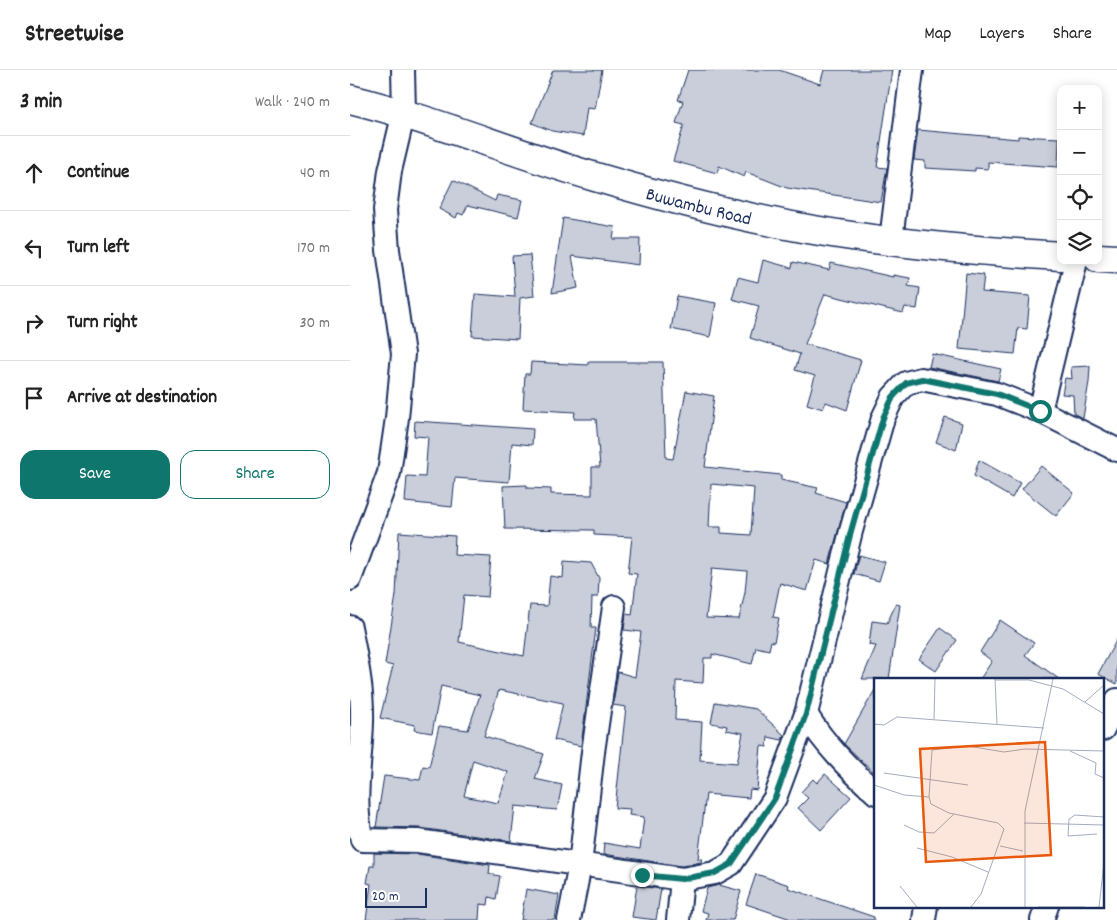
<!DOCTYPE html>
<html lang="en">
<head>
<meta charset="utf-8">
<style>
  :root { --surface:#fff; --page:#f2f2f2; --text:#222; --muted:#767676; --line:#e0e0e0; --accent:#0f766e }
  body { margin:0; font-family:Dekko,sans-serif; background:var(--page); color:var(--text) }
  .controls { position:absolute; right:15px; top:15px; display:grid; overflow:hidden; border-radius:10px; box-shadow:0 2px 12px #0003 }
  .controls button { width:45px; height:45px; display:grid; place-items:center; padding:0; border:0; border-bottom:1px solid var(--line); background:var(--surface); color:var(--text); font:25px sans-serif }
  .scale { position:absolute; left:15px; bottom:12px; width:62px; box-sizing:border-box; padding-left:5px; border:2px solid #1b2f5e; border-top:0; font-size:14px; line-height:18px; white-space:nowrap; color:#1b2f5e; -webkit-text-stroke:4px #fff; paint-order:stroke }
  .stop { position:absolute; width:15px; height:15px; margin:-11px; border:4px solid #0f766e; border-radius:50%; background:#fff }
  .stop.end { background:#0f766e; border-color:#fff; box-shadow:0 1px 5px #0008 }
  .list { margin:0; padding:0; list-style:none }
  h2 { display:flex; justify-content:space-between; align-items:center; height:65px; margin:0; padding:0 20px; font-size:21px }
  h2 small { font-size:16px; font-weight:400; color:var(--muted) }
  .list li { display:grid; grid-template-columns:32px 1fr auto; gap:15px; align-items:center; box-sizing:border-box; height:75px; padding:0 20px; border-top:1px solid var(--line) }
  .list b { display:block; font-size:19px; white-space:nowrap }
  .list em { font-size:16px; font-style:normal; color:var(--muted) }
  .actions { display:flex; gap:10px; padding:15px 20px }
  .actions a { flex:1; padding:11px 0; border:1px solid var(--accent); border-radius:15px; text-align:center; font-size:18px; color:var(--accent) }
  .actions .main { background:var(--accent); color:#fff }
  .icon { flex:none; width:28px; height:28px; fill:none; stroke:currentColor; stroke-width:2; stroke-linecap:round; stroke-linejoin:round }
  .map { position:relative; flex:none; width:767px; height:850px; overflow:hidden }
  header { display:flex; align-items:center; gap:30px; box-sizing:border-box; height:70px; padding:0 25px; background:var(--surface); border-bottom:1px solid var(--line) }
  header strong { font-size:24px }
  nav { display:flex; gap:28px; margin-inline-start:auto; font-size:18px }
  main { display:flex }
  aside { flex:1; background:var(--surface) }
  .map>svg:first-child { display:block }
</style>
</head>
<body>
<header>
<strong>Streetwise</strong>
<nav><a>Map</a><a>Layers</a><a>Share</a></nav>
</header>
<main>
<aside>
<h2>3 min<small>Walk · 240 m</small></h2>
<ul class="list">
<li><svg class="icon" aria-label="ahead" viewBox="0 0 24 24"><path d="M12 20V5M6 11l6-6 6 6"/></svg><div><b>Continue</b></div><em>40 m</em></li>
<li><svg class="icon" aria-label="left" viewBox="0 0 24 24"><path d="M17 20v-9H6M10 6l-5 5 5 5"/></svg><div><b>Turn left</b></div><em>170 m</em></li>
<li><svg class="icon" aria-label="right" viewBox="0 0 24 24"><path d="M7 20v-9h11M14 6l5 5-5 5"/></svg><div><b>Turn right</b></div><em>30 m</em></li>
<li><svg class="icon" aria-label="arrive" viewBox="0 0 24 24"><path d="M6 21V4h12l-3 4 3 4H6"/></svg><div><b>Arrive at destination</b></div></li>
</ul>
<div class="actions"><a class="main">Save</a><a>Share</a></div>
</aside>
<div class="map">
<svg width="767" height="850" viewBox="0 0 767 850">
  <rect width="100%" height="100%" fill="#fff"/>
  <filter id="ink" filterUnits="userSpaceOnUse"><feTurbulence type="fractalNoise" baseFrequency=".02" numOctaves="2"/><feDisplacementMap in="SourceGraphic" scale="10" xChannelSelector="R" yChannelSelector="G"/><feConvolveMatrix kernelMatrix="1 2 1 2 8 2 1 2 1" color-interpolation-filters="sRGB"/></filter>
  <g filter="url(#ink)">
    <g fill="#caceda" stroke="#1b2f5e" fill-rule="evenodd">
      <path d="M203 0H252L245 39 237 38 233 66 202 61 182 53Z"/>
      <path d="M338 0H429L470 14 474 0H542L527 97 537 98 531 132 437 118 396 102 394 107 369 96 367 103 323 91 334 55 326 53 333 31 328 30Z"/>
      <path d="M568 60 668 69V66L709 68 708 97 638 92V99L625 98V101L575 98V91L564 90Z"/>
      <path d="M103 110 145 131 147 125 172 130 168 147 118 135 113 145 108 143 106 148 89 139Z"/>
      <path d="M213 148 265 157 263 169H290L289 195 222 186 228 218 202 223Z"/>
      <path d="M180 185 184 226 170 228 168 269 122 266 125 224 165 227 162 186Z"/>
      <path d="M413 190 442 198 443 192 479 200 481 193 543 207V205L560 208 558 216 570 218 567 239 555 237 553 243 475 224 455 274 511 290 497 340 476 332 473 339 457 334 465 306 445 300 450 284 400 268 409 236 382 229 388 207 408 212Z"/>
      <path d="M616 203 634 205 632 222 680 226 677 259 668 258 665 284 609 279Z"/>
      <path d="M327 226 366 233 360 267 321 259Z"/>
      <path d="M582 284 651 299 648 311 579 297Z"/>
      <path d="M181 292 238 295V292H313L316 388 323 389 336 321 364 326 355 397 431 405V410L468 418 466 423 496 432 479 494 466 490 457 521 430 513 423 547 429 548 424 572 421 571 419 580 406 577 402 594 362 584V588H354L353 613 326 611 325 650 352 652 350 690 387 693 393 663 376 660 377 656 361 653 365 632 406 639 434 665 432 670 418 667 417 677 411 676 407 720 400 719 399 728 356 724 348 789H352L351 792 332 796 253 784 254 773 290 779 294 747 279 745 280 739 265 738 276 637 263 635 268 602 285 607 291 562 274 560 276 544 282 545 287 504 278 503 282 467 244 465V460L155 459 153 416 177 415V418L201 419V424L242 425V397H250L246 349H224L225 342 173 339 175 304H180ZM361 414 404 418 401 465 371 463V457H359ZM362 498 397 501 395 522 389 549 356 548Z"/>
      <path d="M740 296 739 312 733 348 724 344 723 325 712 324 715 308 722 309 721 297Z"/>
      <path d="M595 347 612 353 606 380 586 372Z"/>
      <path d="M65 351 183 359 182 375 162 373 159 412 105 408 102 437 55 432 57 406 75 407 78 367 64 366Z"/>
      <path d="M629 390 670 413 662 428 624 406Z"/>
      <path d="M691 396 724 423 706 446 672 419Z"/>
      <path d="M49 462 105 466 104 485 141 487 138 527 114 525 109 572 174 586 180 535 197 536 200 506 213 508 214 491 241 493 249 508 248 527H242L241 558H246L231 676 204 670 213 633 149 620 134 666 194 684 185 709 212 715 207 740 165 736 161 771 70 758 26 757 34 706 70 710 73 696 79 697 89 656 118 660 130 625 91 616 82 663 64 660 65 655 30 648 43 596 35 594 46 525ZM123 690 158 702 148 733 114 726Z"/>
      <path d="M509 485 535 492 529 511 504 504Z"/>
      <path d="M546 534 550 535 539 609H512L526 576 519 575 522 551 537 553Z"/>
      <path d="M650 550 684 573 675 585 709 609H630L642 591 630 582Z"/>
      <path d="M590 558 607 570 586 601 569 589Z"/>
      <path d="M767 569V614L748 604Z"/>
      <path d="M526 618V704L494 674Z"/>
      <path d="M475 704 501 727 471 760 448 738 458 728 451 722 463 709 467 713Z"/>
      <path d="M24 783 67 784 140 795 139 804 150 806 146 829 139 827 138 835 130 834 129 850H16L21 814 17 813 20 796H24Z"/>
      <path d="M406 804 439 815 438 818 524 847V850H444L396 834Z"/>
      <path d="M369 815 391 821 383 850H356L358 843 351 841 357 818Z"/>
      <path d="M287 816 311 819 306 850 282 847Z"/>
      <path d="M176 819 209 825 205 850H171Z"/>
    </g>
    <g fill="none" stroke-linecap="round" stroke-linejoin="round">
      <defs>
        <g id="minor">
          <path d="M541 170 562 0"/>
          <path d="M690 341 726 191"/>
          <path d="M0 509 39 403 47 348 53 284 38 180 35 140 40 101 54 42 53 0"/>
          <path d="M0 557C6 588 13 620 12 652 11 691 2 732 12 770L68 771 332 809 365 803 381 794 425 728 456 644 501 461 533 348 543 327 556 313 571 309 647 324 690 341 767 380"/>
          <path d="M456 644C475 675 499 699 526 723"/>
          <path d="M753 659 767 630"/>
          <path d="M219 850 230 795 243 682 264 537"/>
          <path d="M328 850 332 809"/>
          <path d="M574 850 576 836"/>
          <path d="M692 850 697 836"/>
        </g>
        <g id="tertiary">
          <path id="s1" d="M0 29C82 49 160 82 242 106 313 127 385 146 458 159 542 174 627 181 711 186"/>
          <path d="M748 188 767 189"/>
        </g>
      </defs>
      <use href="#minor" stroke="#1b2f5e" stroke-width="26"/>
      <use href="#tertiary" stroke="#1b2f5e" stroke-width="31"/>
      <use href="#minor" stroke="#fff" stroke-width="22"/>
      <use href="#tertiary" stroke="#fff" stroke-width="28"/>
    </g>
  </g>
  <g fill="none" stroke-linecap="round" stroke-linejoin="round" filter="url(#ink)">
    <path stroke="#0f766e" stroke-width="6" d="M292 805 332 809 365 803 381 794 425 728 456 644 501 461 533 348 543 327 556 313 572 309 647 324 690 341"/>
  </g>
  <g text-anchor="middle" stroke-width="4.5" stroke-linejoin="round" paint-order="stroke">
    <g font-size="19" fill="#1b2f5e" stroke="#fff">
      <text dy="7" stroke="none"><textPath href="#s1" startOffset="365">Buwambu Road</textPath></text>
    </g>
  </g>
  <g transform="translate(524 608)">
    <rect width="230" height="230" fill="#fff"/>
    <path fill="none" stroke="#a4acbf" stroke-width="1" d="M121 1 123 46M121 2H155L189 11 230 36M211 24 230 7M60 41 61 1M0 46 10 47 23 39 170 50M196 73 222 85 221 96 230 100M10 95 94 107M0 107 30 117 55 119M150 145 230 147M30 147 45 154 60 155 80 136M223 156 194 158 195 141 201 137 230 139M126 168 149 173M43 170 78 179 114 194M26 208 43 229M97 229 107 216 130 151 124 145 75 135 57 126 55 119 58 72 94 68 130 74 151 71 230 73M151 229V133L179 1M164 229H211M225 229 230 185"/>
    <path fill="#e8590c" fill-opacity="0.15" stroke="#e8590c" stroke-width="2.5" d="M171 64 177 177 52 184 46 71Z"/>
    <rect width="230" height="230" fill="none" stroke="#1b2f5e" stroke-width="2.5"/>
  </g>
</svg>
<div class="controls">
<button>+</button>
<button>−</button>
<button><svg class="icon" aria-label="locate" viewBox="0 0 24 24"><circle cx="12" cy="12" r="6"/><path d="M12 2v4M12 18v4M2 12h4M18 12h4"/></svg></button>
<button><svg class="icon" aria-label="layers" viewBox="0 0 24 24"><path d="M12 4l9 5-9 5-9-5zM3 14l9 5 9-5"/></svg></button>
</div>
<div class="scale">20 m</div>
<div class="stop" style="left:690px;top:341px"></div>
<div class="stop end" style="left:292px;top:805px"></div>
</div>
</main>
</body>
</html>
